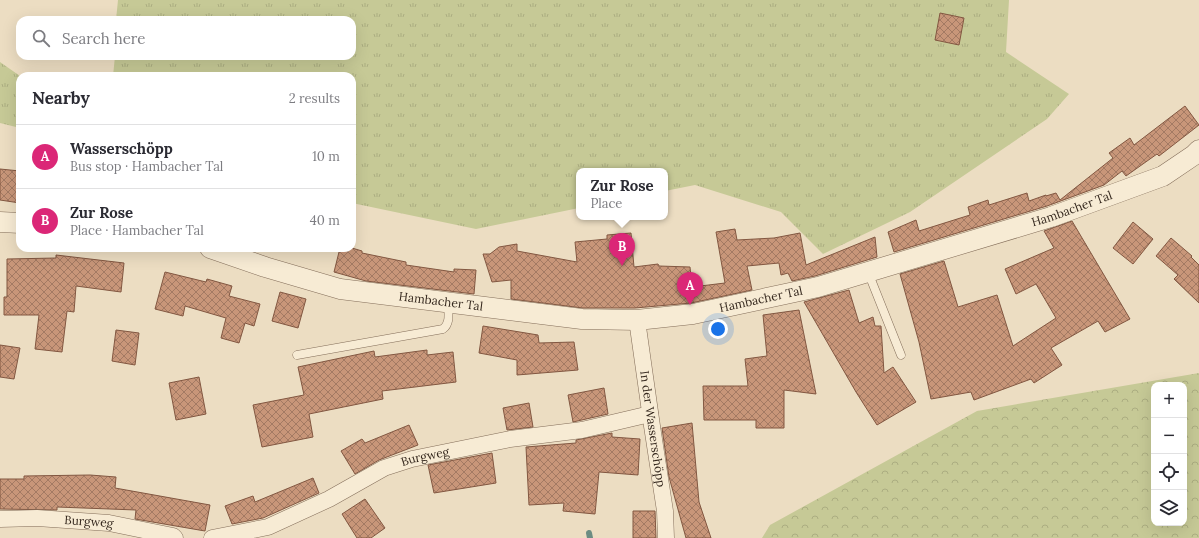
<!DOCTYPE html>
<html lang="en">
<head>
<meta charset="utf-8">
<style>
  :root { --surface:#fff; --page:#f7f7f7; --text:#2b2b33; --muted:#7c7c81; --line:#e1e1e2; --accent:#db2777 }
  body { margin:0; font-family:Lora,serif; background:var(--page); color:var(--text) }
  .controls { position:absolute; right:12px; bottom:12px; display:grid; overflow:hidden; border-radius:8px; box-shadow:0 4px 16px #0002 }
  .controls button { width:36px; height:36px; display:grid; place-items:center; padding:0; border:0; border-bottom:1px solid var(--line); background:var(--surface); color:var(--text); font:20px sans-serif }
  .you { position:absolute; left:718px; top:329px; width:14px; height:14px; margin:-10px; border:3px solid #fff; border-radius:50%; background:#1a73e8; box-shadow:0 0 0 6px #1a73e833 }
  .badge { display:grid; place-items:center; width:26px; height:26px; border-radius:50%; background:var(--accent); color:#fff; font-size:13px; font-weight:700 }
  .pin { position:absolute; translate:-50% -33px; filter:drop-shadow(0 1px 2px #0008) }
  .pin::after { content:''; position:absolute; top:21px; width:14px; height:12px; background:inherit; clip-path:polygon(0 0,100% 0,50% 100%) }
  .popup { position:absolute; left:576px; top:168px; width:92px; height:52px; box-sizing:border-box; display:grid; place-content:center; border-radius:8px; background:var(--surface); filter:drop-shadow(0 1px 3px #0005); font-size:13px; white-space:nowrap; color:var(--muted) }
  .popup b { font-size:15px; color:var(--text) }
  .popup::after { content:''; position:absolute; left:50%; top:100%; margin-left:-8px; border:8px solid transparent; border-top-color:var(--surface) }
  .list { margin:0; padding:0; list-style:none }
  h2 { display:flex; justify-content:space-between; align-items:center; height:52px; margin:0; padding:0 16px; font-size:17px }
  h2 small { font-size:13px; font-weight:400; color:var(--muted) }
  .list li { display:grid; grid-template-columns:26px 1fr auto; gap:12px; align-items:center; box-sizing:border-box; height:64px; padding:0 16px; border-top:1px solid var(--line) }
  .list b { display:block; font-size:15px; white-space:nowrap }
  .list p { margin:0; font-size:13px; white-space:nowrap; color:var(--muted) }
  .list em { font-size:13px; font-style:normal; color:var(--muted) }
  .icon { flex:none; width:22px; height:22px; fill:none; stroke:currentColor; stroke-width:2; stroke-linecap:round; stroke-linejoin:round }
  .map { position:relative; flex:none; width:1199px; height:538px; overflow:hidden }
  .search { position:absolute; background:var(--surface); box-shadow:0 4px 16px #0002; left:16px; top:16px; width:340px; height:44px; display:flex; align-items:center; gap:10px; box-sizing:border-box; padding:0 14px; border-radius:12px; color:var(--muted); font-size:15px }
  .panel { position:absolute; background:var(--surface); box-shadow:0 4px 16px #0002; left:16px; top:72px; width:340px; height:180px; border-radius:12px }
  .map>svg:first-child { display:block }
</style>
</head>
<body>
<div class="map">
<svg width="1199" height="538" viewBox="0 0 1199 538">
  <defs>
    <pattern id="grass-tufts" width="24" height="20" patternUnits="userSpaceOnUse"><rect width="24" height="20" fill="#c6c996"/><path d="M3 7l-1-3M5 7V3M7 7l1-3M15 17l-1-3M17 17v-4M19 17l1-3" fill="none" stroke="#abad81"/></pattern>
    <pattern id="forest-crowns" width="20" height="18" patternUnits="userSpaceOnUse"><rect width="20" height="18" fill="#c6c996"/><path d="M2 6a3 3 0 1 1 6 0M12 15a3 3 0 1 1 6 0" fill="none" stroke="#abad81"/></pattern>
    <pattern id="building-cross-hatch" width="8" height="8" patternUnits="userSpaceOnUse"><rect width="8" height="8" fill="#c89679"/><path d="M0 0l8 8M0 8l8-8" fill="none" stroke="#a37a63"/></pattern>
  </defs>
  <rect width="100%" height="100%" fill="#ecddc2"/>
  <g fill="url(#grass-tufts)">
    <path d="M118 0H1009L1006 52 1069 94 1047 119 910 212 823 254 781 212 695 185 665 191V171H579V208L476 229 352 203V76H113L115 56H352V20H116Z"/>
    <path d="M0 62 20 76V128L0 123Z"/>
  </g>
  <path fill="url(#forest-crowns)" fill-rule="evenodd" d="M1199 373V538H762L770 525 977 411ZM1154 385H1184V523H1154Z"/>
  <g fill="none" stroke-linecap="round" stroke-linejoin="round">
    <path stroke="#6c8c82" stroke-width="6" d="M589 533 590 538"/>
  </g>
  <g fill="url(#building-cross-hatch)" stroke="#825741">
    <path d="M940 13 964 18 959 45 935 40Z"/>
    <path d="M1185 106 1199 125 1159 156 1157 154 1126 176 1122 171 1104 185 1047 206 894 252 888 232 916 220 919 231 970 215 968 207 988 200 989 205 1027 193 1029 201 1046 195V196L1056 193 1060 200 1113 158 1109 153 1130 138 1134 145Z"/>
    <path d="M0 169 20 171V203L0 200Z"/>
    <path d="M1072 221 1130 319 1105 332 1098 321 1051 348 1062 365 1034 383 1031 379 974 400 971 392 931 399 919 342 900 274 944 261 958 307 997 295 1013 346 1056 318 1036 284 1016 294 1005 269 1054 248 1044 231Z"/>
    <path d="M1133 222 1153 239 1133 264 1113 248Z"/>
    <path d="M735 229 737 240 774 238 800 233 806 265 875 237 877 257 815 276 792 281 788 273 781 275 779 263 747 266 752 290 691 303 635 308H583L511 299V280L492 282 483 254H490L499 247 517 244V251L577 262 575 242 607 239V235L631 233 634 267 658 264 659 266 690 267 692 287 725 283 716 232Z"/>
    <path d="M1171 238 1192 256 1191 257 1199 265V303L1174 279 1178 275 1156 256Z"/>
    <path d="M340 248H352L362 251V253L406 262V265L454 272V269L476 270 474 294 366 281 334 272Z"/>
    <path d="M56 255 124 263 121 292 76 286 74 312 67 311 62 352 35 349 39 315H4V297H7V259L56 258Z"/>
    <path d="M165 272 206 282 207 279 232 286 229 296 260 304 254 326 245 323 239 343 221 338 226 318 185 306 183 316 155 309Z"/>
    <path d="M849 290 859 323 873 317 875 326H881L884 373 893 367 916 402 877 425 856 392 804 302Z"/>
    <path d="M280 292 306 299 298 328 272 321Z"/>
    <path d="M799 310 816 394 784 390V428H756V420H704L703 386H748L745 359 767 356 763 315Z"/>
    <path d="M483 326 538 335 539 343 574 342 578 370 517 375V360L479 353Z"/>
    <path d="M116 330 139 333 135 365 112 361Z"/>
    <path d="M0 345 20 348 14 379 0 377Z"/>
    <path d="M427 350V355L453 352 456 382 382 391 383 399 309 414 313 437 262 447 253 405 304 395 298 367 374 351 375 357Z"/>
    <path d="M199 377 206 414 176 420 169 383Z"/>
    <path d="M604 388 608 414 573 422 568 395Z"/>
    <path d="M529 403 533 427 507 430 503 408Z"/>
    <path d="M692 423 699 502 711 538H686L669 477 662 428Z"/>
    <path d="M409 425 418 445 379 460 355 474 341 451 362 439 365 443Z"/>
    <path d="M612 433V437L640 439 638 475 599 472 595 514 563 511 564 503 529 505 526 447 576 443V440Z"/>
    <path d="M492 453 496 483 434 493 428 465Z"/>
    <path d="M90 475 116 477 115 488 210 505 205 531 135 519 136 510 57 507V510L0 509V479H24V476Z"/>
    <path d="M313 478 319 493 263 518 232 524 225 506 253 496 255 502Z"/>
    <path d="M365 499 385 528 371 538H357L342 514Z"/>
    <path d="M633 511H655L656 538H633Z"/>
  </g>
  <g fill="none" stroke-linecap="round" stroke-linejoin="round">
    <defs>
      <g id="service">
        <path d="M868 272 901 355"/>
        <path d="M297 355 443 329C451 323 448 312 448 303"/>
      </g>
      <g id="minor">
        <path id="s1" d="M637 320 652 426 665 511 666 538"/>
        <path id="s2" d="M0 519 37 518 109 523 173 536 175 538"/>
        <path id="s3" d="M212 538 268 527 329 499 384 468 412 459 510 439 582 430 650 414"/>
      </g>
      <g id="tertiary">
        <path d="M0 222 20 223"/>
        <path id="s4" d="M210 248 265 267 340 289 582 319 637 320 693 314 818 287 1051 217 1163 176 1194 155 1199 150"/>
      </g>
    </defs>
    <use href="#service" stroke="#846e5a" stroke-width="9"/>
    <use href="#minor" stroke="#846e5a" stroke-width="17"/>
    <use href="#tertiary" stroke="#846e5a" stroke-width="21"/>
    <use href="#service" stroke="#f7ebd4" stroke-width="8"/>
    <use href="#minor" stroke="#f7ebd4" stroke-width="16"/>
    <use href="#tertiary" stroke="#f7ebd4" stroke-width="20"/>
  </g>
  <g text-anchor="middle" stroke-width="4" stroke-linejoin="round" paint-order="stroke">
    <g font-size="12" fill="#35281e" stroke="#f3e8d1">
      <text dy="4" stroke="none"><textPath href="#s4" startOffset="885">Hambacher Tal</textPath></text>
      <text dy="4" stroke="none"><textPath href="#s4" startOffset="561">Hambacher Tal</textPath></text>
      <text dy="4" stroke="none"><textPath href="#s4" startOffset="238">Hambacher Tal</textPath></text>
      <text dy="4" stroke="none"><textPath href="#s1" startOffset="110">In der Wasserschöpp</textPath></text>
      <text dy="4" stroke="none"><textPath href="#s3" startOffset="230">Burgweg</textPath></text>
      <text dy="4" stroke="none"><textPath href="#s2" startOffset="89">Burgweg</textPath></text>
    </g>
  </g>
</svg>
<div class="controls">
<button>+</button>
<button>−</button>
<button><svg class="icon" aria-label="locate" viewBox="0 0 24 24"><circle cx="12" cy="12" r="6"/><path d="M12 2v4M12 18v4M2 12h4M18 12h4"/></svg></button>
<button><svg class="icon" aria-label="layers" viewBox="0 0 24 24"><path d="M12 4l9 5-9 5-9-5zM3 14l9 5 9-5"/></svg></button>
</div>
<div class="you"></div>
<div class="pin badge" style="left:690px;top:305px">A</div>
<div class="pin badge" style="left:622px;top:266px">B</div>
<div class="popup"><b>Zur Rose</b>Place</div>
<div class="search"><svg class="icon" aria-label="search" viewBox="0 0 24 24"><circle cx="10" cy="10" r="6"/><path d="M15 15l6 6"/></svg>Search here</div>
<section class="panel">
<h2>Nearby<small>2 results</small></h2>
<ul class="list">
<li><span class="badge">A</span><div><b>Wasserschöpp</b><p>Bus stop · Hambacher Tal</p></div><em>10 m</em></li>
<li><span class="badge">B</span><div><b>Zur Rose</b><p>Place · Hambacher Tal</p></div><em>40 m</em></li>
</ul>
</section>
</div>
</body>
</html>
